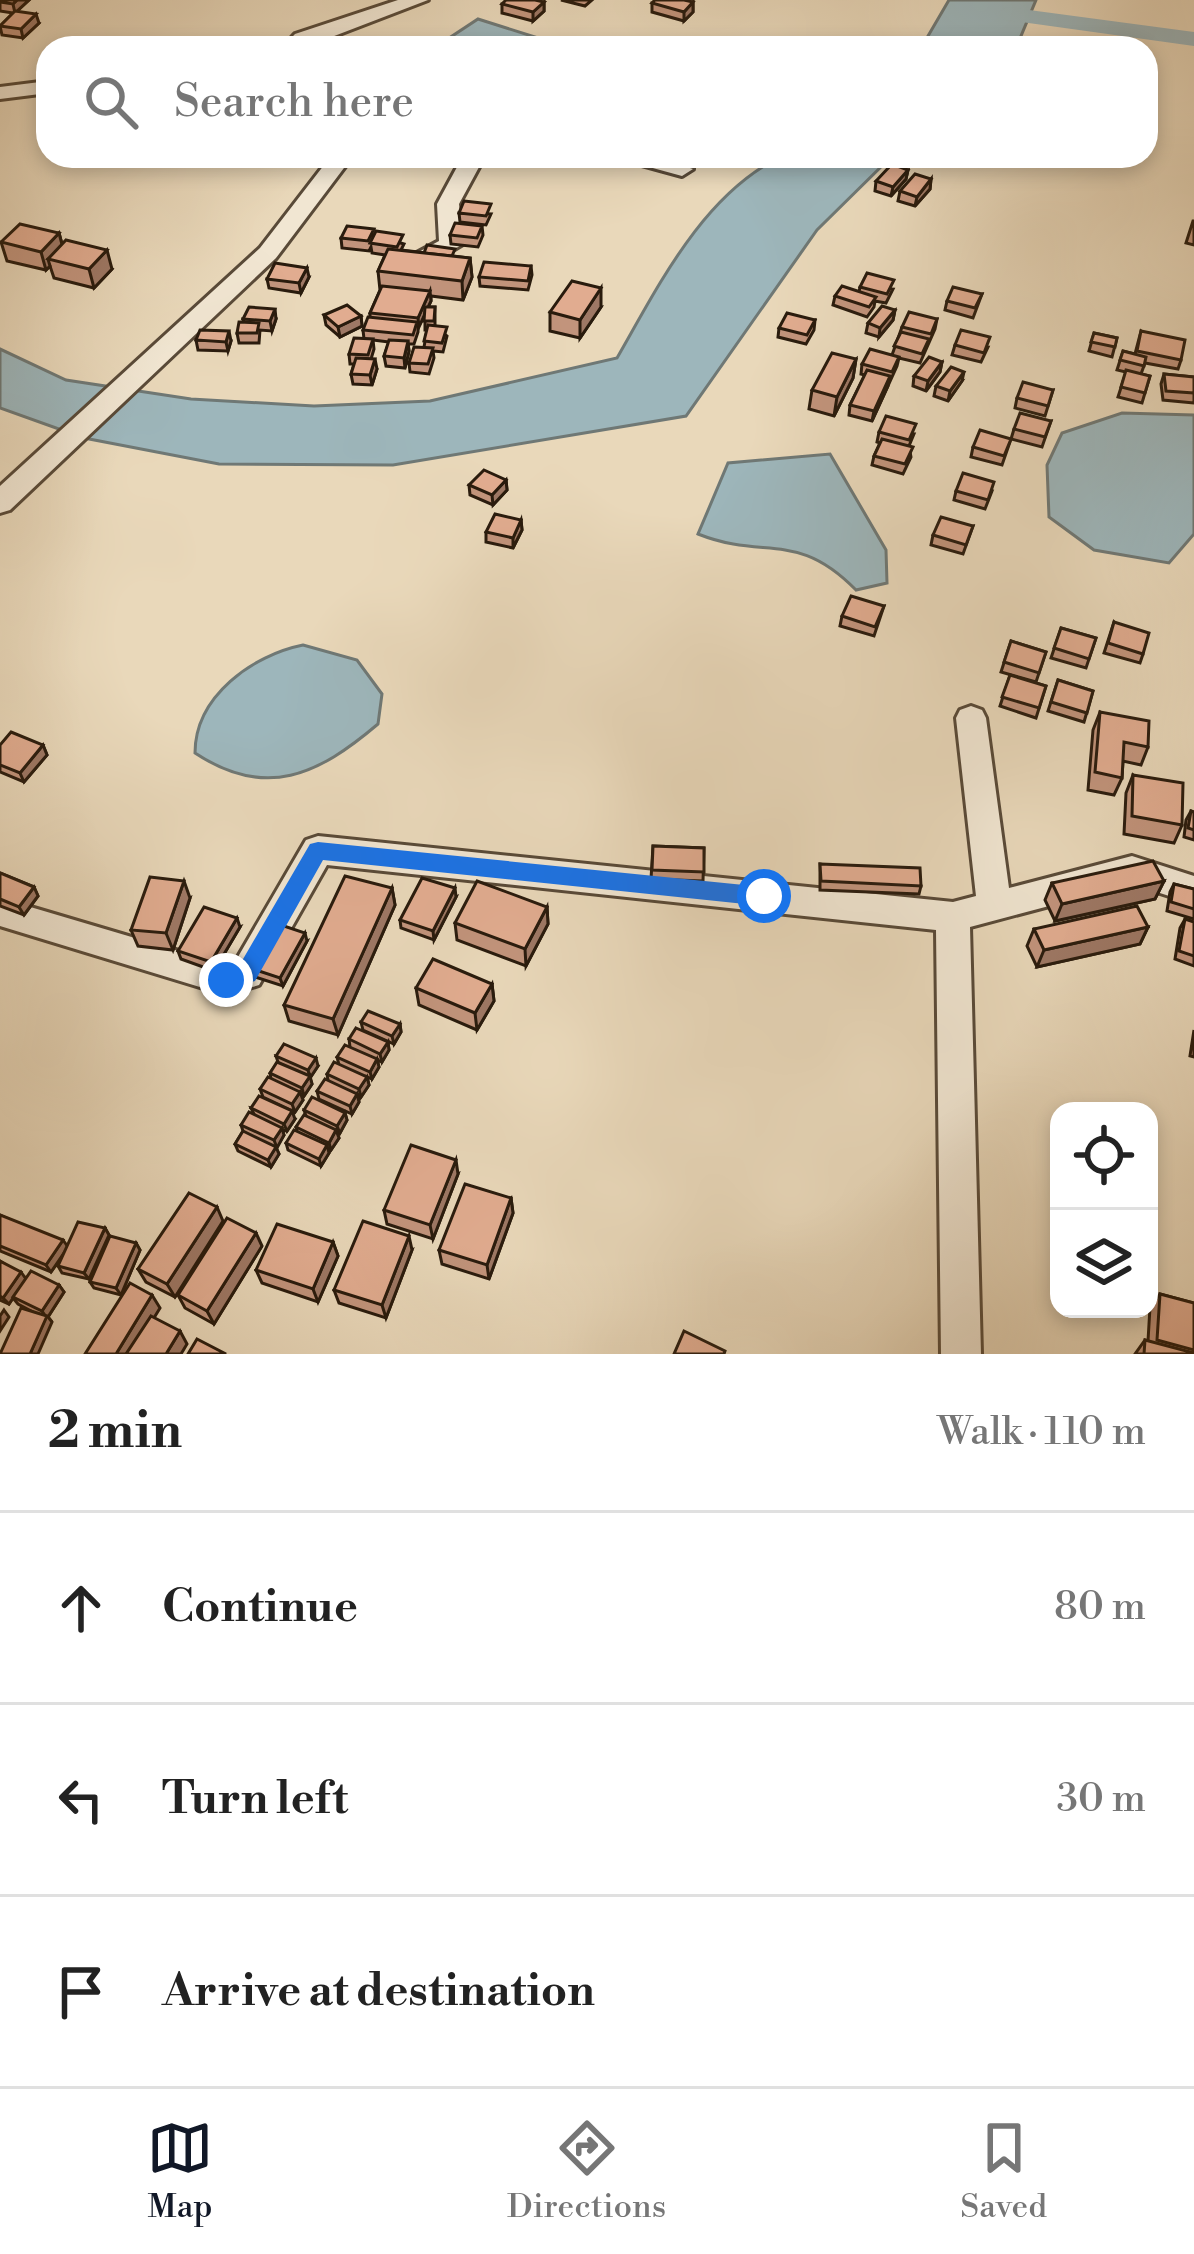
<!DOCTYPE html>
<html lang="en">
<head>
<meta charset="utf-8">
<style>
  :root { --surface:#fff; --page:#f2f2f2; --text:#222; --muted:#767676; --line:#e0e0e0; --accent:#111827 }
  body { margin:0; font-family:"Libre Bodoni",serif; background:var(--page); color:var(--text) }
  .controls { position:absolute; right:36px; bottom:36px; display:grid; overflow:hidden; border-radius:24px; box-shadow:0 6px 18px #0003 }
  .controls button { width:108px; height:108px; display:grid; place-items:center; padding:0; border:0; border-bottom:3px solid var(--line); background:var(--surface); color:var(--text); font:60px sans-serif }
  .stop { position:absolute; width:36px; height:36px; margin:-27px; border:9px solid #1a73e8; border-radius:50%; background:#fff }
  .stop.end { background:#1a73e8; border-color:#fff; box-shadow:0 3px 12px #0008 }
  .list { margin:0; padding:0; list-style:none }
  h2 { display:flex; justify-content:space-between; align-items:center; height:156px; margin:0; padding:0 48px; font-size:51px }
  h2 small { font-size:39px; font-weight:400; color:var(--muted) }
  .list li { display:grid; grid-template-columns:78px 1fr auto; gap:36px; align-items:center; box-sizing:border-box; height:192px; padding:0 48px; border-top:3px solid var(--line) }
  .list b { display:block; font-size:45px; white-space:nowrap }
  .list em { font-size:39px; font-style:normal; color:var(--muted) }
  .icon { flex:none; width:66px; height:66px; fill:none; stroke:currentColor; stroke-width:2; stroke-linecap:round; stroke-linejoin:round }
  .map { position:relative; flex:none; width:1194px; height:1354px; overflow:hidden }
  .search { position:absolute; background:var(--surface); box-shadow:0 6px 18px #0003; left:36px; right:36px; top:36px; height:132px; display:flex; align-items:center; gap:30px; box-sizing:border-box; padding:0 42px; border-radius:36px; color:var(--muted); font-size:45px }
  .sheet { height:732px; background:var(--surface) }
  nav { display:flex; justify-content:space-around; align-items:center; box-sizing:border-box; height:168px; border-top:3px solid var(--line); background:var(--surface); font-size:33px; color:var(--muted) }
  nav a { display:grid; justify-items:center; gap:6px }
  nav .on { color:var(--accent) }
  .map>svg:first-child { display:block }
</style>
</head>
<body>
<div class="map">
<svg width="1194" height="1354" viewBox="0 0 1194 1354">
  <rect width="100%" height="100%" fill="#e9d8ba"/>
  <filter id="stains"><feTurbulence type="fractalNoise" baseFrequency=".00167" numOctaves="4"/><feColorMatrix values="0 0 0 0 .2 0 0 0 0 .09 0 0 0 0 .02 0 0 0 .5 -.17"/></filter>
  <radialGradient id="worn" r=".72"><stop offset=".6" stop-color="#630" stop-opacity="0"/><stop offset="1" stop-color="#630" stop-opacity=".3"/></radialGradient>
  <g fill="#9db6bb" stroke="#6f7875" stroke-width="3">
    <path d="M949 0H1036L1016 48H921Z"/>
    <path d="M478 19 570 48H434Z"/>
    <path d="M782 156H892L817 230 686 416 393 465 219 464 84 438 0 408V349L66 380 191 399 314 406 430 401 617 358C659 285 703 194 782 156Z"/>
    <path d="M1122 413 1194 415V534L1169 563 1094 550 1049 517 1047 465 1062 433Z"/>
    <path d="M830 454 886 550 887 583 856 590C796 529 766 561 698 534L728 463Z"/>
    <path d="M303 645 357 660 382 694 378 724C318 775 266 800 195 753 195 696 253 655 303 645Z"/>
  </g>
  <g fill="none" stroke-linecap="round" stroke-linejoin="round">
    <path fill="#9db6bb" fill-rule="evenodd" d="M1007 7 1194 32V46L999 19 995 14Z"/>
    <defs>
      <g id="minor">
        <path d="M398 0H428L303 48H282L295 34Z"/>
        <path d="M48 81V93L0 99V87Z"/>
        <path d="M331 156H353L276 258 10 510 0 513V486L260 248Z"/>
        <path d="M463 156H485L459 204 463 244 416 272H400V262L439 241 437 204Z"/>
        <path d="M609 156H652L693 169 682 176Z"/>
        <path d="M971 706 982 710 986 718 1009 888 1132 856 1194 876V904L1132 884 970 927 981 1354H941L936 930 327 865 259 985 226 995 0 926V898L226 965 235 962 306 840 318 836 953 902 976 896 956 718 960 710Z"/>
      </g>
    </defs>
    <use href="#minor" stroke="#594a38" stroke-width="6"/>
    <use href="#minor" fill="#f1e6d2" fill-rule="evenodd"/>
  </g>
  <g fill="#c2947c" stroke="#291b0d" stroke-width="3">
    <path d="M0 0H29L17 11 39 23 23 38 2 35 0 26 13 13 0 11Z"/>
    <path d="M561 0H592L585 6Z"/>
    <path d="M544 2V11L533 21 502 13V4Z"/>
    <path d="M693 2V12L684 21 652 12V3Z"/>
    <path d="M686 156H729L720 166Z"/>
    <path d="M908 170 906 179 891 196 875 191 876 181Z"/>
    <path d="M931 179 930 189 915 206 898 201 900 191Z"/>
    <path d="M459 213 491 214 486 225 460 222Z"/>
    <path d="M1193 221H1194V245L1186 243Z"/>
    <path d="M482 226 483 235 478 247 451 244 450 235Z"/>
    <path d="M59 233 62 244 112 269 94 288 54 278 50 266 46 270 7 261 1 242Z"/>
    <path d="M374 235 404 244 401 250 470 258 472 277 463 300 431 296V301L428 307H435V326L447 336 443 352 433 351 434 358 429 374 410 372 409 363 424 347 427 330H425V315L418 327V332L414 344H408L409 351 405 368 386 366 384 356 389 342 373 340 374 349 371 359 377 369 372 385 353 384 351 374 354 364H350L349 354 364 339 363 330 370 317V313L380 290 378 271 385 255 372 253 371 247 369 251 342 248 341 238Z"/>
    <path d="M531 266 532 275 528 290 480 286 479 277Z"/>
    <path d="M309 277 301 293 269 288 267 279Z"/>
    <path d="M860 287 893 289 886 303 875 301 874 307 867 317 833 305 835 296 859 292Z"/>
    <path d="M982 294 973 318 945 310 947 301Z"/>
    <path d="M601 307 580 338 550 331V312Z"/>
    <path d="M895 310 893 320 879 337 866 333 868 323Z"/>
    <path d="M324 315 361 316 362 326 340 337 326 325Z"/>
    <path d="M243 319H276L272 331 260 330 259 343H239L237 333 244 322Z"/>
    <path d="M937 319 935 329 920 363 899 358 897 366 872 421 849 415 850 405 865 375 861 374 862 364 892 355 902 327Z"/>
    <path d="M815 320 814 330 806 344 778 337 779 328Z"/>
    <path d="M1141 331 1181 360 1178 369 1145 363 1141 374 1150 376 1142 403 1118 397 1126 372 1117 370 1123 351 1135 354Z"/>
    <path d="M1094 333 1117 338 1112 357 1089 351Z"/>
    <path d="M196 340 231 341 228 351 198 350Z"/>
    <path d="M955 345 988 347 981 362 952 355Z"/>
    <path d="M856 359 853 378 834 416 809 409 812 390Z"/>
    <path d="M942 362 940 372 926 391 913 386 914 376Z"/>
    <path d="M1164 374 1194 377V403L1163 400 1161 384Z"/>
    <path d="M962 381 948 401 934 396 936 386Z"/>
    <path d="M1053 390 1045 416 1015 408 1017 398Z"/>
    <path d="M1051 421 1042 447 1011 439 1014 429Z"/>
    <path d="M879 432 914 434 909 446 911 457 903 474 872 465 874 456 880 443 877 442Z"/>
    <path d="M1011 439 1002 465 971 457 973 447Z"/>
    <path d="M506 480 507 490 493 505 470 495 469 485Z"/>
    <path d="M956 491H992L985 509 954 500Z"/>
    <path d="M521 520 522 530 513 548 486 542V532Z"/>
    <path d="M973 526 963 554 931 545 933 535Z"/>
    <path d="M884 606 874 636 840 626 842 616Z"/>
    <path d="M1114 622 1143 654 1140 663 1104 653Z"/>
    <path d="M1061 628 1096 638 1086 668 1051 658Z"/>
    <path d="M1011 641 1046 652 1036 682 1001 672Z"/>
    <path d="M1010 675 1046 686 1036 718 1000 706Z"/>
    <path d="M1058 680 1093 691 1084 722 1048 711Z"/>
    <path d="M1100 712 1148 747 1141 765 1123 761 1122 778 1114 795 1088 790 1093 730Z"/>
    <path d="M0 745H43L47 755 24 782 0 772Z"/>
    <path d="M1133 775 1182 825 1174 843 1124 834 1126 793Z"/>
    <path d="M1191 811 1194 812V840L1184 837 1186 820Z"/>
    <path d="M653 846 704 848 703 881 651 879Z"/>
    <path d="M820 864 921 886 919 894 820 890Z"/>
    <path d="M0 873 34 887 38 896 24 915 0 906Z"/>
    <path d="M1164 881 1155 899 1055 921 1045 900 1052 883Z"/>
    <path d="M1174 884 1194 889V919L1167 911 1170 892Z"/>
    <path d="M392 888 395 905 338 1035 289 1021 284 1005Z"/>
    <path d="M456 897 434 940 401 928 400 920Z"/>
    <path d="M190 898 173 950 138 946 131 930Z"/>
    <path d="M547 907 548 924 526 966 457 940 455 923Z"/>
    <path d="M1185 919 1194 922V966L1175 959 1180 928Z"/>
    <path d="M240 927 214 971 181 959 178 951Z"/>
    <path d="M1148 927 1140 944 1037 967 1027 946 1034 929Z"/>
    <path d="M307 941 283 986 249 975 247 967Z"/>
    <path d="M492 984 494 1001 477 1030 419 1005 416 988Z"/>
    <path d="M361 1022 400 1024 401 1032 394 1044 363 1030Z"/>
    <path d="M1194 1030V1057L1190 1056Z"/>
    <path d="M349 1039 388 1042 389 1050 382 1062 377 1060 379 1067 372 1079 367 1077 369 1085 361 1097 358 1095 359 1102 352 1114 319 1099 317 1091 328 1080 327 1074 339 1065 337 1057 350 1047Z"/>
    <path d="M276 1056 318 1066 310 1078 312 1084 304 1096 301 1095 303 1100 295 1112 263 1097 260 1089 271 1079 270 1073 278 1062Z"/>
    <path d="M251 1108 295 1119 287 1131 282 1130 284 1135 276 1148 279 1154 271 1167 238 1151 235 1144 243 1131 241 1125 254 1114Z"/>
    <path d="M304 1110 345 1113 347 1120 340 1133 337 1132 339 1138 331 1150 328 1149 329 1153 321 1166 288 1150 286 1143 297 1131 296 1127 306 1116Z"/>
    <path d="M458 1174 433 1239 387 1224 384 1210Z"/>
    <path d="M511 1198 513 1213 489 1279 442 1264 439 1250Z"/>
    <path d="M0 1215 67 1246 105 1228 109 1235 89 1279 62 1273 58 1266 63 1255 51 1272 0 1251Z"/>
    <path d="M223 1221 175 1297 146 1282 138 1269Z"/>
    <path d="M333 1242 338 1256 318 1302 262 1283 256 1270Z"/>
    <path d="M136 1243 140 1250 121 1295 94 1288 90 1282Z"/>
    <path d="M262 1246 214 1324 185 1308 178 1295Z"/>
    <path d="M412 1250 386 1318 339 1303 334 1290Z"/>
    <path d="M0 1261 26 1278 59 1285 64 1292 48 1317 52 1322 18 1304 13 1298 9 1304 0 1300Z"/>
    <path d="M1160 1294 1194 1303V1354H1135L1145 1340 1148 1341 1150 1307Z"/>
  </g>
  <g fill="#9e7865" stroke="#291b0d" stroke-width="3">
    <path d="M17 0H29L15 13 13 4Z"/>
    <path d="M544 2V11L533 21V12Z"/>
    <path d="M693 2V12L684 21V12Z"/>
    <path d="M36 14 39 23 23 38 21 29Z"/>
    <path d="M908 170 906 179 891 196 893 187Z"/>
    <path d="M931 179 930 189 915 206 917 197Z"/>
    <path d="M59 233 64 252 48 259 50 266 46 270 41 252Z"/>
    <path d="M107 250 112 269 94 288 89 269Z"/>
    <path d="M470 258 472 277 463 300 462 281Z"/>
    <path d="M307 268 309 277 301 293 299 283Z"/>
    <path d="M601 288V307L580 338V320Z"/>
    <path d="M430 291 431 301 419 327 418 318Z"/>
    <path d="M275 309 276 319 272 331 270 321Z"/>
    <path d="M895 310 893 320 879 337 880 328Z"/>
    <path d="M361 316 362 326 340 337 338 327Z"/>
    <path d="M229 331 231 341 228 351 226 342Z"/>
    <path d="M408 341 409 351 405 368 404 358Z"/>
    <path d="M375 359 377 369 372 385 370 375Z"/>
    <path d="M856 359 853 378 834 416 837 397Z"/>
    <path d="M942 362 940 372 926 391 928 381Z"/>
    <path d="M964 372 962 381 948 401 950 391Z"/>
    <path d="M890 376 888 386 872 421 874 411Z"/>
    <path d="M506 480 507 490 493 505 492 495Z"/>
    <path d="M521 520 522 530 513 548V538Z"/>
    <path d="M43 745 47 755 24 782 20 773Z"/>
    <path d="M184 881 190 898 173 950 166 933Z"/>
    <path d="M1164 881 1155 899 1055 921 1062 904Z"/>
    <path d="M34 887 38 896 24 915 19 907Z"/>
    <path d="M392 888 395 905 338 1035 333 1019Z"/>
    <path d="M455 888 456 897 434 940 433 931Z"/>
    <path d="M547 907 548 924 526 966 525 949Z"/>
    <path d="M237 918 240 927 214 971 211 962Z"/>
    <path d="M1148 927 1140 944 1037 967 1044 950Z"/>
    <path d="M305 933 307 941 283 986 280 978Z"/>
    <path d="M492 984 494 1001 477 1030 475 1013Z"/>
    <path d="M400 1024 401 1032 394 1044 392 1036Z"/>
    <path d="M388 1042 389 1050 382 1062 380 1054Z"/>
    <path d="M316 1058 318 1066 310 1078 308 1070Z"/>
    <path d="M377 1059 379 1067 372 1079 370 1072Z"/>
    <path d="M310 1076 312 1084 304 1096 302 1088Z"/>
    <path d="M367 1077 369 1085 361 1097 359 1089Z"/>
    <path d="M300 1092 303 1100 295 1112 292 1104Z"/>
    <path d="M357 1094 359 1102 352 1114 350 1106Z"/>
    <path d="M292 1111 295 1119 287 1131 284 1124Z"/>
    <path d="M345 1113 347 1120 340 1133 337 1126Z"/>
    <path d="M282 1128 284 1135 277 1148 274 1140Z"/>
    <path d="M336 1130 339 1138 331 1150 329 1143Z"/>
    <path d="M327 1145 329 1153 321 1166 319 1159Z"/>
    <path d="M276 1147 279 1154 271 1167 268 1160Z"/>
    <path d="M456 1160 458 1174 433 1239 430 1225Z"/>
    <path d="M511 1198 513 1213 489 1279 487 1265Z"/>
    <path d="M217 1207 223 1221 175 1297 167 1284Z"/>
    <path d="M105 1228 109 1235 89 1279 84 1273Z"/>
    <path d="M256 1233 262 1246 214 1324 207 1311Z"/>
    <path d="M409 1236 412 1250 386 1318 382 1305Z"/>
    <path d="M63 1240 68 1247 51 1272 46 1265Z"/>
    <path d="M333 1242 338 1256 318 1302 313 1289Z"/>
    <path d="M136 1243 140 1250 121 1295 116 1288Z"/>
    <path d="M21 1272 26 1279 9 1304 3 1298Z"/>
    <path d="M59 1285 64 1292 48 1317 52 1322 38 1354H30L46 1317 42 1311Z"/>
    <path d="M152 1295 160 1308 132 1354H116Z"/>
    <path d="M4 1310 9 1317 0 1331V1316Z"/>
    <path d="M180 1331 187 1344 181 1354H166Z"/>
  </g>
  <g fill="#e1ac90" stroke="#291b0d" stroke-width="3">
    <path d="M0 0H17L13 4 0 2Z"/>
    <path d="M506 0H535L544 2 533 12 502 4Z"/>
    <path d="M655 0H684L693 2 684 12 652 3Z"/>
    <path d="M15 11 36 14 21 29 0 26Z"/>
    <path d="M892 164 908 170 893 187 876 181Z"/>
    <path d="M915 174 931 179 917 197 900 191Z"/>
    <path d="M464 201 491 204 486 216 459 213Z"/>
    <path d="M455 223 482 226 477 238 450 235Z"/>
    <path d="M20 224 59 233 41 252 1 242Z"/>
    <path d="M347 226 374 229 368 241 341 238Z"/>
    <path d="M376 231 403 235 397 247 370 243Z"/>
    <path d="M66 240 107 250 89 269 48 259Z"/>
    <path d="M427 245 455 249 452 256 424 253Z"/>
    <path d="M388 249 470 258 462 281 378 271Z"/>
    <path d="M484 262 531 266 528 281 479 277Z"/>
    <path d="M275 263 307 268 299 283 267 279Z"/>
    <path d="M867 273 894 280 887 294 860 287Z"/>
    <path d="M572 281 601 288 580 320 550 312Z"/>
    <path d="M382 286 430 291 418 318 370 313Z"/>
    <path d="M842 286 876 297 869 307 835 296Z"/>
    <path d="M953 287 982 294 975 308 947 301Z"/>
    <path d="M347 305 361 316 338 327 324 315Z"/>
    <path d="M882 306 895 310 880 328 868 323Z"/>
    <path d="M249 307 275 309 270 321 243 319Z"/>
    <path d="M425 307H435L434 321H424Z"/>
    <path d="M909 312 937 319 931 334 902 327Z"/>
    <path d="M787 313 815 320 807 335 779 328Z"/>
    <path d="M368 317 417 322 413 335 363 330Z"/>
    <path d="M239 322 259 323 257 333H237Z"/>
    <path d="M428 325 447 327 442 343 424 341Z"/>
    <path d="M200 330 229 331 226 342 196 340Z"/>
    <path d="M961 330 990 337 984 353 955 345Z"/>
    <path d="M1141 331 1185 340 1181 360 1137 351Z"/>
    <path d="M901 332 929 339 922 354 894 346Z"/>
    <path d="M1094 333 1117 338 1115 347 1091 342Z"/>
    <path d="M354 338 373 339 368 355 349 354Z"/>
    <path d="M389 340 408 341 404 358 384 356Z"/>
    <path d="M414 347 433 348 428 364 409 363Z"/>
    <path d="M870 349 899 357 892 372 862 364Z"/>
    <path d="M1123 351 1146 357 1144 366 1120 360Z"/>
    <path d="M832 353 856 359 837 397 812 390Z"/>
    <path d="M929 357 942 362 928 381 914 376Z"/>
    <path d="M356 358 375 359 370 375 351 374Z"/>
    <path d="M951 367 964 372 950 391 936 386Z"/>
    <path d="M867 370 890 376 874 411 850 405Z"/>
    <path d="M1126 370 1150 376 1145 393 1121 387Z"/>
    <path d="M1164 374 1194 377V393L1166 391Z"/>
    <path d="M1023 382 1053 390 1048 406 1017 398Z"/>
    <path d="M1020 413 1051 421 1045 437 1014 429Z"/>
    <path d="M886 416 916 424 909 440 879 432Z"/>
    <path d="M980 430 1011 439 1004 456 973 447Z"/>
    <path d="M882 439 913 447 905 464 874 456Z"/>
    <path d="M484 470 506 480 492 495 469 485Z"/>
    <path d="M963 473 994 482 988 500 956 491Z"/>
    <path d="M495 514 521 520 513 538 486 532Z"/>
    <path d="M941 517 973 526 966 545 933 535Z"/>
    <path d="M851 596 884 606 875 627 842 616Z"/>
    <path d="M1114 622 1149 633 1143 654 1108 643Z"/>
    <path d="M1061 628 1096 638 1089 659 1054 648Z"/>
    <path d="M1011 641 1046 652 1039 673 1004 662Z"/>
    <path d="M1010 675 1046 686 1039 708 1002 697Z"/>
    <path d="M1058 680 1093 691 1087 713 1051 702Z"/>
    <path d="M1100 712 1149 721 1148 747 1124 742 1122 778 1095 772Z"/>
    <path d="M11 732 43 745 20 773 0 765V745Z"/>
    <path d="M1133 775 1183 783 1182 825 1132 816Z"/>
    <path d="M1191 811 1194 812V830L1188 828Z"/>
    <path d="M653 846 704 848V872L652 870Z"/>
    <path d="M1153 861 1164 881 1062 904 1052 883Z"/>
    <path d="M820 864 920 868 921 886 821 881Z"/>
    <path d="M0 873 34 887 19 907 0 899Z"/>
    <path d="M345 876 392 888 333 1019 284 1005Z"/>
    <path d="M150 877 184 881 166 933 131 930Z"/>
    <path d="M422 878 455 888 433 931 400 920Z"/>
    <path d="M477 881 547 907 525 949 455 923Z"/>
    <path d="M1174 884 1194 889V909L1171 902Z"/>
    <path d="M1137 906 1148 927 1044 950 1034 929Z"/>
    <path d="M204 907 237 918 211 962 178 951Z"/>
    <path d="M1185 919 1194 922V956L1179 951Z"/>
    <path d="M272 922 305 933 280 978 247 967Z"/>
    <path d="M433 959 492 984 475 1013 416 988Z"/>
    <path d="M368 1011 400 1024 392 1036 361 1022Z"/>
    <path d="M356 1028 388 1042 380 1054 349 1039Z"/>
    <path d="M284 1044 316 1058 308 1070 276 1056Z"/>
    <path d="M345 1045 377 1059 370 1072 337 1057Z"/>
    <path d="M277 1062 310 1076 302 1088 270 1073Z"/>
    <path d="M334 1062 367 1077 359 1089 327 1074Z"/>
    <path d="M268 1077 300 1092 292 1104 260 1089Z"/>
    <path d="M325 1079 357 1094 350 1106 317 1091Z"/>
    <path d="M259 1096 292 1111 284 1124 251 1108Z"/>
    <path d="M312 1097 345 1113 337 1126 304 1110Z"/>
    <path d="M249 1112 282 1128 274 1140 241 1125Z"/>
    <path d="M304 1115 336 1130 329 1143 296 1127Z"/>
    <path d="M294 1130 327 1145 319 1159 286 1143Z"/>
    <path d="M243 1131 276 1147 268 1160 235 1144Z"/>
    <path d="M411 1145 456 1160 430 1225 384 1210Z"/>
    <path d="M465 1184 511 1198 487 1265 439 1250Z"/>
    <path d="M189 1193 217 1207 167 1284 138 1269Z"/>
    <path d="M0 1215 63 1240 46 1265 0 1246Z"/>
    <path d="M227 1218 256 1233 207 1311 178 1295Z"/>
    <path d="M363 1221 409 1236 382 1305 334 1290Z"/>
    <path d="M78 1222 105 1228 84 1273 58 1266Z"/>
    <path d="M277 1224 333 1242 313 1289 256 1270Z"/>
    <path d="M110 1236 136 1243 116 1288 90 1282Z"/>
    <path d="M0 1261 21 1272 3 1298 0 1296Z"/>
    <path d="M31 1271 59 1285 42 1311 13 1297Z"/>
    <path d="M130 1283 152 1295 116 1354H85Z"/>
    <path d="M1160 1294 1194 1303V1350L1157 1340Z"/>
    <path d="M21 1308 47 1316 30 1354H0Z"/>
    <path d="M151 1316 180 1331 166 1354H126Z"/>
    <path d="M684 1331 725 1351 724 1354H674Z"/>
    <path d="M197 1339 226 1354H188Z"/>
    <path d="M1145 1340 1194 1353V1354H1144Z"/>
  </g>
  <path fill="#1a73e8" d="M318 842 764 887 775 896 764 906 323 860 255 981 226 990 218 987V973L239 966 310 844Z"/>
  <rect width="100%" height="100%" filter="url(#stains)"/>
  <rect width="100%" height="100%" fill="url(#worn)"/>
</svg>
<div class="controls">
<button><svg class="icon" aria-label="locate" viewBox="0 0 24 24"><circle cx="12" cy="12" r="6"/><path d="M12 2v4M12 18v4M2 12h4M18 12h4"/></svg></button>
<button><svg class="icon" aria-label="layers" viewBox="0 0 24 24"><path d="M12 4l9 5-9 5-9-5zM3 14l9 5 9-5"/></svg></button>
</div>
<div class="stop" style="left:764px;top:896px"></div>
<div class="stop end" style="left:226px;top:980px"></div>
<div class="search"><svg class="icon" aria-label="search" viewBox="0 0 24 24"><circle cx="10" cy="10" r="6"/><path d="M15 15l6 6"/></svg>Search here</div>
</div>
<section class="sheet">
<h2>2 min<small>Walk · 110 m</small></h2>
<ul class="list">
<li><svg class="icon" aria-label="ahead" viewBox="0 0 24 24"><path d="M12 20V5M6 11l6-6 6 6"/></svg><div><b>Continue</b></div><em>80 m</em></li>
<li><svg class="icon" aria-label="left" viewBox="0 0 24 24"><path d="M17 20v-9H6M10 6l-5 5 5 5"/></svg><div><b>Turn left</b></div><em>30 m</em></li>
<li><svg class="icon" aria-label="arrive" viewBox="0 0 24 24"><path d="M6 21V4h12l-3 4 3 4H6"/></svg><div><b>Arrive at destination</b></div></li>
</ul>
</section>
<nav>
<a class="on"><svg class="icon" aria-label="map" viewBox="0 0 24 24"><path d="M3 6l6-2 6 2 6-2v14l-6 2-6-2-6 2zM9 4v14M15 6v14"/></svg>Map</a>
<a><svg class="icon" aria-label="directions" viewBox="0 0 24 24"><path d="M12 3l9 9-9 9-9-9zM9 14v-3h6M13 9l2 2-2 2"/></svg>Directions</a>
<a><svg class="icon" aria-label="saved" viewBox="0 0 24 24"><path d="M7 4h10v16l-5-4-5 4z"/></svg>Saved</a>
</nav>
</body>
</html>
